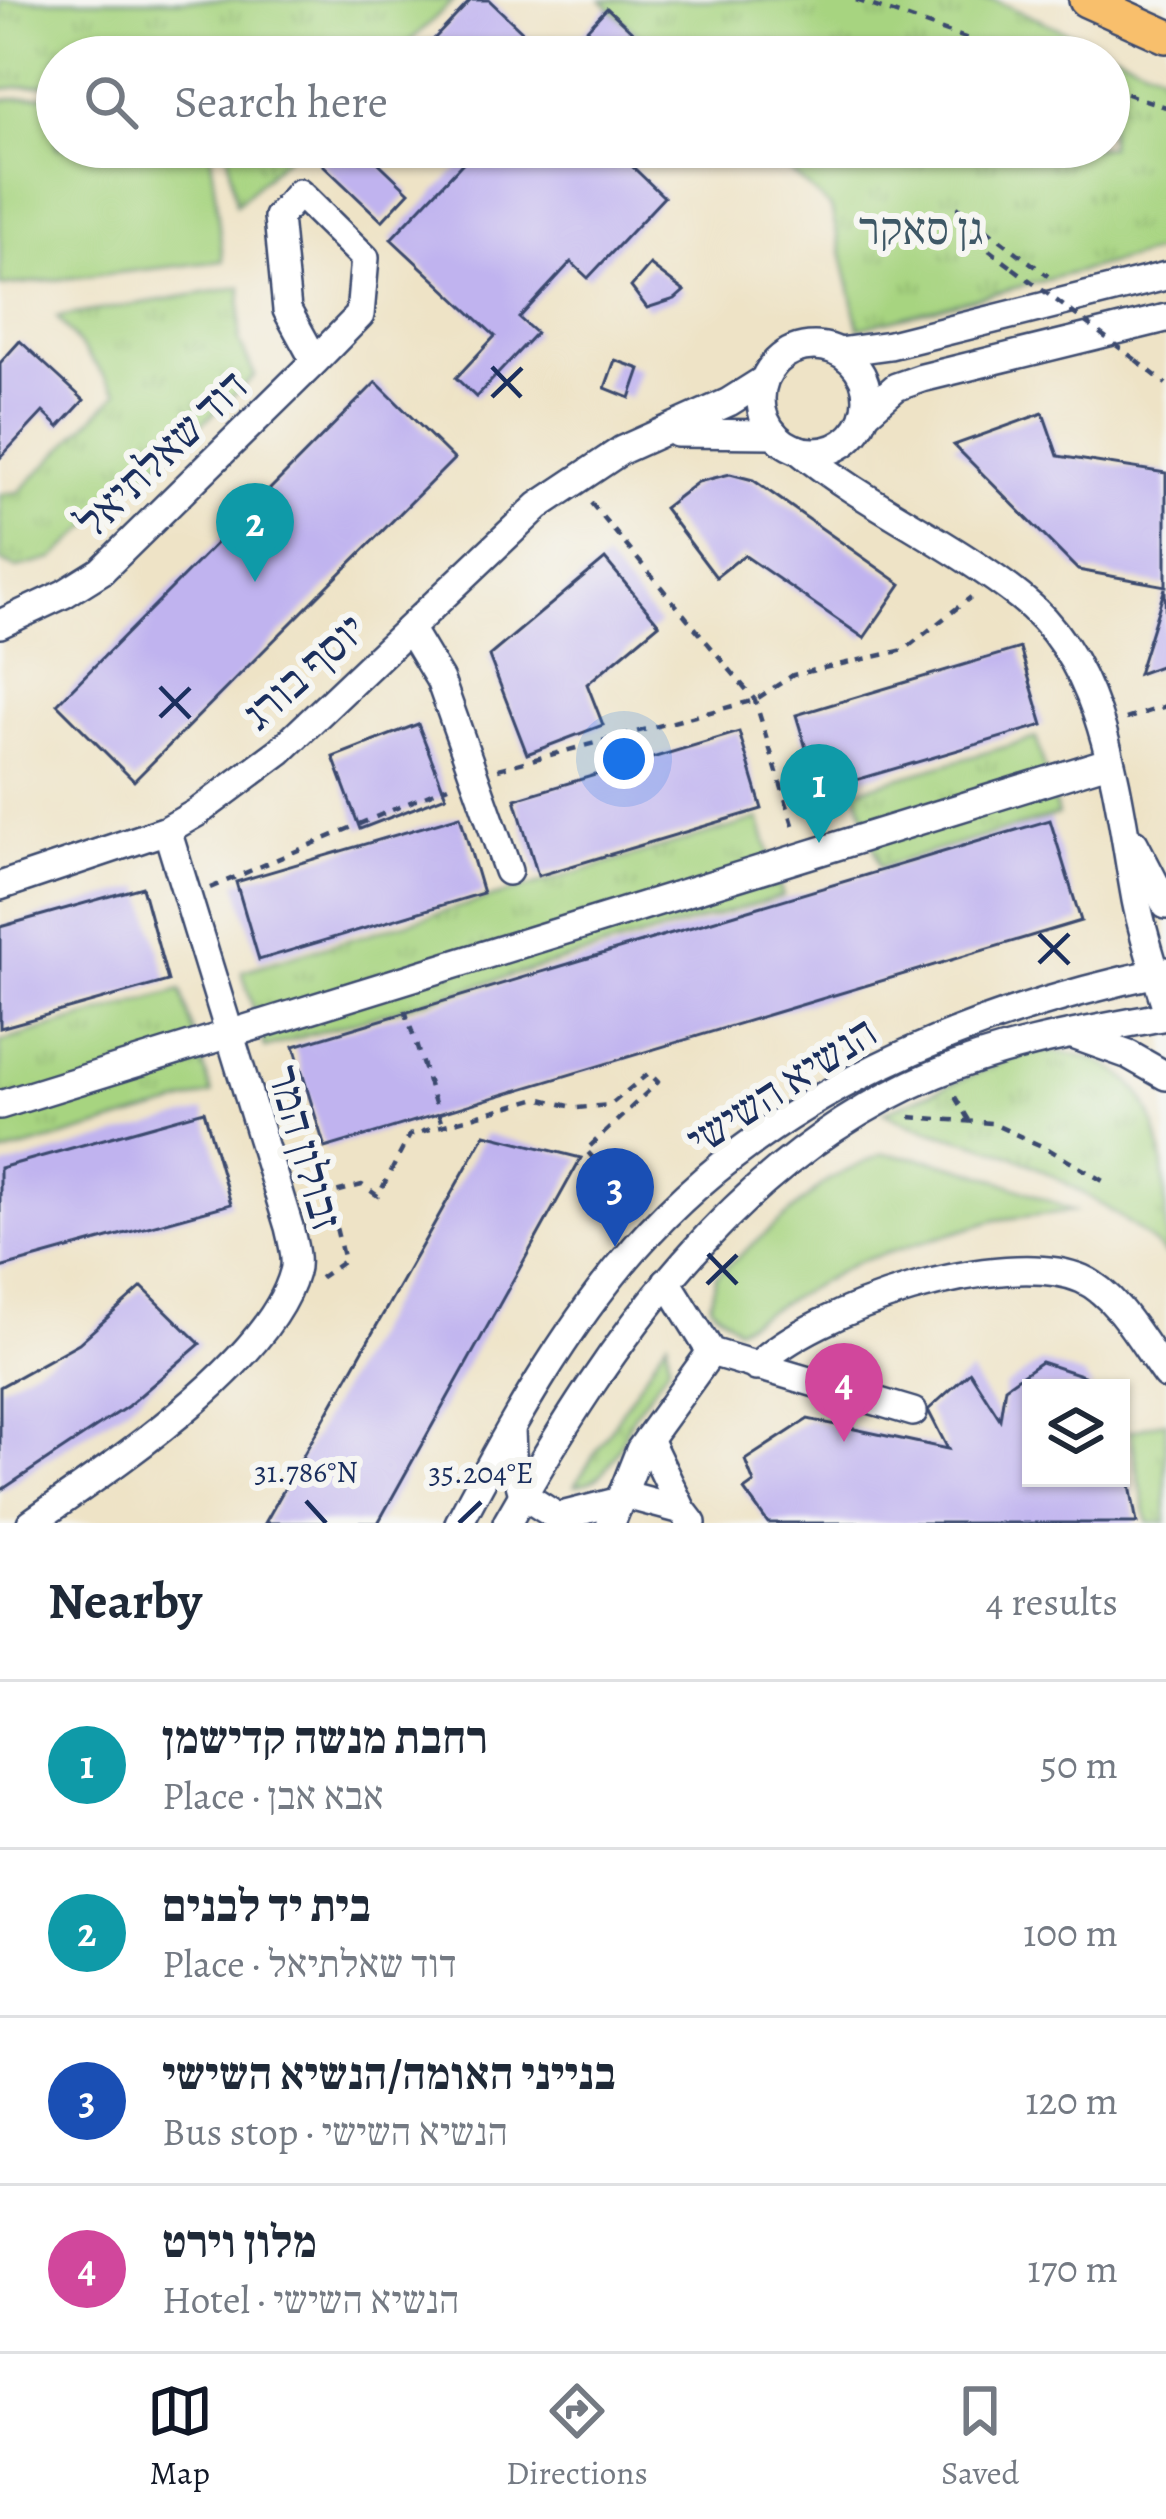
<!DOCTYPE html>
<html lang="en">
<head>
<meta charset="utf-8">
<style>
  :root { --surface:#fff; --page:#f6f6f7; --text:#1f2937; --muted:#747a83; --line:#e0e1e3; --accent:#111827 }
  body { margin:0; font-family:Alegreya,"Frank Ruhl Libre",serif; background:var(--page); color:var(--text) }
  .controls { position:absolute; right:36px; bottom:36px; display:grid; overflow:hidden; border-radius:0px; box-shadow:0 3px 9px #0004 }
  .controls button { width:108px; height:108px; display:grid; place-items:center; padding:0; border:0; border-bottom:3px solid var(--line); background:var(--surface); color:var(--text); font:60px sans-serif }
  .you { position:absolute; left:624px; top:759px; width:42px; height:42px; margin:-30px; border:9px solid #fff; border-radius:50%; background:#1a73e8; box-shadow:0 0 0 18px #1a73e833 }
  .badge { display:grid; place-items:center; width:78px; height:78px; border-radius:50%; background:var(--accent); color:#fff; font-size:39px; font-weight:700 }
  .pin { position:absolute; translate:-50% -99px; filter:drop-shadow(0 3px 6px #0008) }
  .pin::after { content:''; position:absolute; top:63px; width:42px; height:36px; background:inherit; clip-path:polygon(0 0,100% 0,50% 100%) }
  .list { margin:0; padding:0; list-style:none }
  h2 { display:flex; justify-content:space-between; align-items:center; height:156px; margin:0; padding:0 48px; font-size:51px }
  h2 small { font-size:39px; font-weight:400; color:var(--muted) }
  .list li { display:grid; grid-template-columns:78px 1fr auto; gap:36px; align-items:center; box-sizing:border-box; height:168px; padding:0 48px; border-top:3px solid var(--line) }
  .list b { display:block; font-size:45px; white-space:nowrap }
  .list p { margin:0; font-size:39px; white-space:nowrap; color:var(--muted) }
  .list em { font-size:39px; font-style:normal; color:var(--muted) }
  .icon { flex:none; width:66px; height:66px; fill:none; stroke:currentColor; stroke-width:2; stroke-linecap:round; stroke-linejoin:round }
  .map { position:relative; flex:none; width:1166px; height:1523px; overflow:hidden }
  .search { position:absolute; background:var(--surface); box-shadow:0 3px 9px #0004; left:36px; right:36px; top:36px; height:132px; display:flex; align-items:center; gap:30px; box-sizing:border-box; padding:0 42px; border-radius:66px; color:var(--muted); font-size:45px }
  .sheet { height:828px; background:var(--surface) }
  nav { display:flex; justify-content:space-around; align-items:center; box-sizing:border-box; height:168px; border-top:3px solid var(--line); background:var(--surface); font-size:33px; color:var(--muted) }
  nav a { display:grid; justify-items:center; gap:6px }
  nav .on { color:var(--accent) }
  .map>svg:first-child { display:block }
</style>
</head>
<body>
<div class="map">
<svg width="1166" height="1523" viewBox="0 0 1166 1523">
  <defs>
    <pattern id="park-tufts" width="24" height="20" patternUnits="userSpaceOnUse" patternTransform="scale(3)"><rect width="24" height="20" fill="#a7d480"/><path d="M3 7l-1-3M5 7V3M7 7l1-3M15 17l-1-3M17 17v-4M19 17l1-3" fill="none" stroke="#8fb671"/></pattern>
  </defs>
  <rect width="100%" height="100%" fill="#f6f6f2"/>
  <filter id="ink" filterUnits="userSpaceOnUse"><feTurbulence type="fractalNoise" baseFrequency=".00833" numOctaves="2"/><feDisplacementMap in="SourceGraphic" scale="24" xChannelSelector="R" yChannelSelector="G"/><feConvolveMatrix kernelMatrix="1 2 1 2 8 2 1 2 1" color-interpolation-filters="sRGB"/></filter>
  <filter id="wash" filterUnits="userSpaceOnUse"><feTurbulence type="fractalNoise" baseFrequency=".004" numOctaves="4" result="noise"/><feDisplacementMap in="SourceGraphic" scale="48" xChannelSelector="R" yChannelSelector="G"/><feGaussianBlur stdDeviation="2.7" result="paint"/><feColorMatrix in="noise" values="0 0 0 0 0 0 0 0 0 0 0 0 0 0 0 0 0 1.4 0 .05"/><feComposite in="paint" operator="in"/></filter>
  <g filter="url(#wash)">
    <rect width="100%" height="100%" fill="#eee3c6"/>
    <g fill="#a7d480" stroke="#61826f" stroke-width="3">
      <path d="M57 94V147H210L223 261 0 286V100Z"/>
      <path d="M882 1154C951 1158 1010 1184 1073 1211L996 1220 857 1262 737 1328 710 1305 716 1276 828 1180Z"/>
    </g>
    <g fill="url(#park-tufts)" stroke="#61826f" stroke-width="3">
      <path d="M0 0H454L393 57H57V83L0 89Z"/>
      <path d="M601 0H994L1166 75V249L859 328 831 208 763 147H1109V57H663Z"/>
      <path d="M227 147H297L236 205Z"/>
      <path d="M241 287 239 341 255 376 53 559 17 568 0 561V494L19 492 118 393 57 317Z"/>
      <path d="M1036 738 1058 815 880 867 856 790Z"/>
      <path d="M759 819 783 896 265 1048 242 971Z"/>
      <path d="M181 990 212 1094 0 1155V1042Z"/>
      <path d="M1030 1051C1166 1049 1166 1143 1166 1256 1135 1220 1044 1167 999 1151 960 1136 920 1133 884 1112Z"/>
      <path d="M667 1340 669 1363C661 1381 646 1395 635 1413 619 1440 614 1482 575 1485Z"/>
      <path d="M1166 1421V1523H1148L1130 1431Z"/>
    </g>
    <g id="blocks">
      <g fill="#c0b3ef">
        <path d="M471 0H489L549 57H417Z"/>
        <path d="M607 8 659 57H561Z"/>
        <path d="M334 147H362L409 192 382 221 320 162Z"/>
        <path d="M470 147H612L664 197 588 278 571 262 519 318 536 333 476 397 456 378 495 336 391 239 474 151Z"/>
        <path d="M650 265 684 291 675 299 647 308 631 287Z"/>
        <path d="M20 341 84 400 59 427 43 412 0 458V363Z"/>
        <path d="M615 360 640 369 630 398 605 388Z"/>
        <path d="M376 382 454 459 134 781 57 704Z"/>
        <path d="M1043 413 1058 456 1166 473V586L1078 570 954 445Z"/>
        <path d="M730 474 753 480 901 584 864 638 744 555 716 577 664 508 698 482Z"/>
        <path d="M605 559 659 624 587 684 603 725 527 754 489 656Z"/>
        <path d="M1165 588 1166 664 1138 674Z"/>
        <path d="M1020 648 1043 725 819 791 796 715Z"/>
        <path d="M418 724 446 796 360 829 333 757Z"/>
        <path d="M739 732 762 809 538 876 515 799Z"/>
        <path d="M460 816 483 893 259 960 236 882Z"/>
        <path d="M1050 820 1081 921 325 1148 294 1046Z"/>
        <path d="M142 887 168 981 0 1028V927Z"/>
        <path d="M204 1111 231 1204 0 1268V1168Z"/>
        <path d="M485 1134 581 1158 378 1523H265Z"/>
        <path d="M142 1287 200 1344 128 1406 0 1491V1387L79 1343Z"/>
        <path d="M1041 1362 1084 1376 1093 1388H1031V1478H1121L1123 1448 1137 1523H768L744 1490 754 1483 745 1460 808 1419 948 1449 928 1410 970 1372 1000 1419 1005 1387Z"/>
      </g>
    </g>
  </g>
  <g filter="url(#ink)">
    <use href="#blocks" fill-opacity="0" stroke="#3b4a6e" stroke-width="3"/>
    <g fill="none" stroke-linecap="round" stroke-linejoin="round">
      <defs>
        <g id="minor">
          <circle cx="814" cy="399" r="53"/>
          <path d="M839 352 890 345 1166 276"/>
          <path d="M865 414 896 387 922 378 1166 318"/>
          <path d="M677 433 774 434"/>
          <path d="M797 449C866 505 950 542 1020 597 1108 666 1117 797 1136 900 1143 936 1155 971 1166 1006"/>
          <path d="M0 624 64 594 101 571 315 361 360 315 365 258 299 193 278 217 287 310 315 361"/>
          <path d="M410 630 440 680 508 871"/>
          <path d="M1134 843 1166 905"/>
          <path d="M0 886 167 830 198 812 280 751 538 506 622 450 729 402 764 380"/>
          <path d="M1073 1035 1129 1055 1166 1076"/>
          <path d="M0 1105 1108 762"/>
          <path d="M667 1281 711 1352 913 1412"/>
          <path d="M756 1367C813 1308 1004 1246 1082 1279 1118 1295 1143 1344 1166 1375"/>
          <path d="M511 1429 512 1455 523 1495 567 1523"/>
          <path d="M648 1439 682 1510 692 1523"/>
          <path d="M622 1494 682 1510"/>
          <path d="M561 1516 620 1501"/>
          <path d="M31 1523C106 1470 270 1363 294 1272 298 1259 292 1241 289 1227L167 830"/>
          <path d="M459 1523C509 1428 564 1329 635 1248 771 1093 970 1012 1166 971"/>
          <path d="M507 1523C610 1341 736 1157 935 1074 1009 1043 1088 1031 1166 1016"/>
          <path d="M611 1523 640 1450 711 1352"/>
        </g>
        <path id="major" d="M1086 0 1166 36"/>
      </defs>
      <use href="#minor" stroke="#3b4a6e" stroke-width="32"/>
      <use href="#major" stroke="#3b4a6e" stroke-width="38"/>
      <g stroke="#3b4a6e" stroke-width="4.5" stroke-dasharray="9 9" stroke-linecap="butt">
        <path d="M856 0 1020 57"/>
        <path d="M1109 88 1166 107"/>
        <path d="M957 207 1048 276"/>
        <path d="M958 209 966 233 1013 268"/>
        <path d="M1136 360 1166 384"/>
        <path d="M591 503 755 700 794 828"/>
        <path d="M1126 719 1166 706"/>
        <path d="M498 769 755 700 793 675 904 650 971 597"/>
        <path d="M210 888 448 786"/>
        <path d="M405 1010 442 1125"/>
        <path d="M955 1097 970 1122"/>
        <path d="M910 1117 991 1123 1048 1149 1110 1185"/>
        <path d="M320 1278 344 1261 328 1194 362 1185 378 1196 410 1135 538 1098 577 1108 610 1105 649 1073 658 1082 586 1150 639 1210"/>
      </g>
      <use href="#minor" stroke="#fff" stroke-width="27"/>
      <use href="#major" stroke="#f8bf6c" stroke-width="33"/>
      <path stroke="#3b4a6e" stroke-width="4.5" stroke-dasharray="9 9" stroke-linecap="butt" d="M1013 268 1136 360"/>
    </g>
  </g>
  <path fill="none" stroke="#1b2f5e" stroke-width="4.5" d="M492 367 521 397M492 397 522 368M160 687 190 718M160 717 190 688M1039 934 1069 964M1039 963 1069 934M708 1254 737 1284M707 1284 737 1255M306 1501 326 1523M459 1523 481 1502"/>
  <g text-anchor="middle" stroke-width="12" stroke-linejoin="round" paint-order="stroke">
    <g font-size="45" fill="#3e5866" stroke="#f6f6f2">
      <text x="921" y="244">גן סאקר</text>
    </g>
    <g font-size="45" fill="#1b2f5e" stroke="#f6f6f2">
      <text transform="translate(161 453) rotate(-44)" y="16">דוד שאלתיאל</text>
      <text transform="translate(303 671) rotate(-42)" y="16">יוסף בורג</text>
      <text transform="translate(781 1085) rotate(-33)" y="16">הנשיא השישי</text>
      <text transform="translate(306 1147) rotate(74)" y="16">זבולון המר</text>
    </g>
  </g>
  <g font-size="30" text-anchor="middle" fill="#1b2f5e" stroke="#f6f6f2" stroke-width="12" stroke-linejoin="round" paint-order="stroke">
    <text x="306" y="1482">31.786°N</text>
    <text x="481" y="1483">35.204°E</text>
  </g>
</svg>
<div class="controls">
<button><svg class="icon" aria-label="layers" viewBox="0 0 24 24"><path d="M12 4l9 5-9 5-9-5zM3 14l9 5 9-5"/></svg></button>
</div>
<div class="you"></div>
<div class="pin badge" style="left:819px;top:843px;background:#0f9aa8">1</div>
<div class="pin badge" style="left:255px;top:582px;background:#0f9aa8">2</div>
<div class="pin badge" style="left:615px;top:1247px;background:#1a4fb4">3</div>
<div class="pin badge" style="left:844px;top:1442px;background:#d1479c">4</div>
<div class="search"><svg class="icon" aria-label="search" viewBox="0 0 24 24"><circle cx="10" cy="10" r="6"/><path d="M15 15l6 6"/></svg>Search here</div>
</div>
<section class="sheet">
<h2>Nearby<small>4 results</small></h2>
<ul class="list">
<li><span class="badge" style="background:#0f9aa8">1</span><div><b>רחבת מנשה קדישמן</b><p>Place · אבא אבן</p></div><em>50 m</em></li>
<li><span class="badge" style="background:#0f9aa8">2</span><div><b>בית יד לבנים</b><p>Place · דוד שאלתיאל</p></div><em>100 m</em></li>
<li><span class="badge" style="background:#1a4fb4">3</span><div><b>בנייני האומה/הנשיא השישי</b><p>Bus stop · הנשיא השישי</p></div><em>120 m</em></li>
<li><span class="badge" style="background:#d1479c">4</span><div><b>מלון וירט</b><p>Hotel · הנשיא השישי</p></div><em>170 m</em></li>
</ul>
</section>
<nav>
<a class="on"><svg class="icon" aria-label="map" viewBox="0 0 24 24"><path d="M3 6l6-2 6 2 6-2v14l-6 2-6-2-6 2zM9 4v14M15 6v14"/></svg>Map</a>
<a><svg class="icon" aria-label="directions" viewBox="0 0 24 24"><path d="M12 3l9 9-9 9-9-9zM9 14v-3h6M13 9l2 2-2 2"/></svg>Directions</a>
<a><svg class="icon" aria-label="saved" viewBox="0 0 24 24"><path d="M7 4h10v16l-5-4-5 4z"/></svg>Saved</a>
</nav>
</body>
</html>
